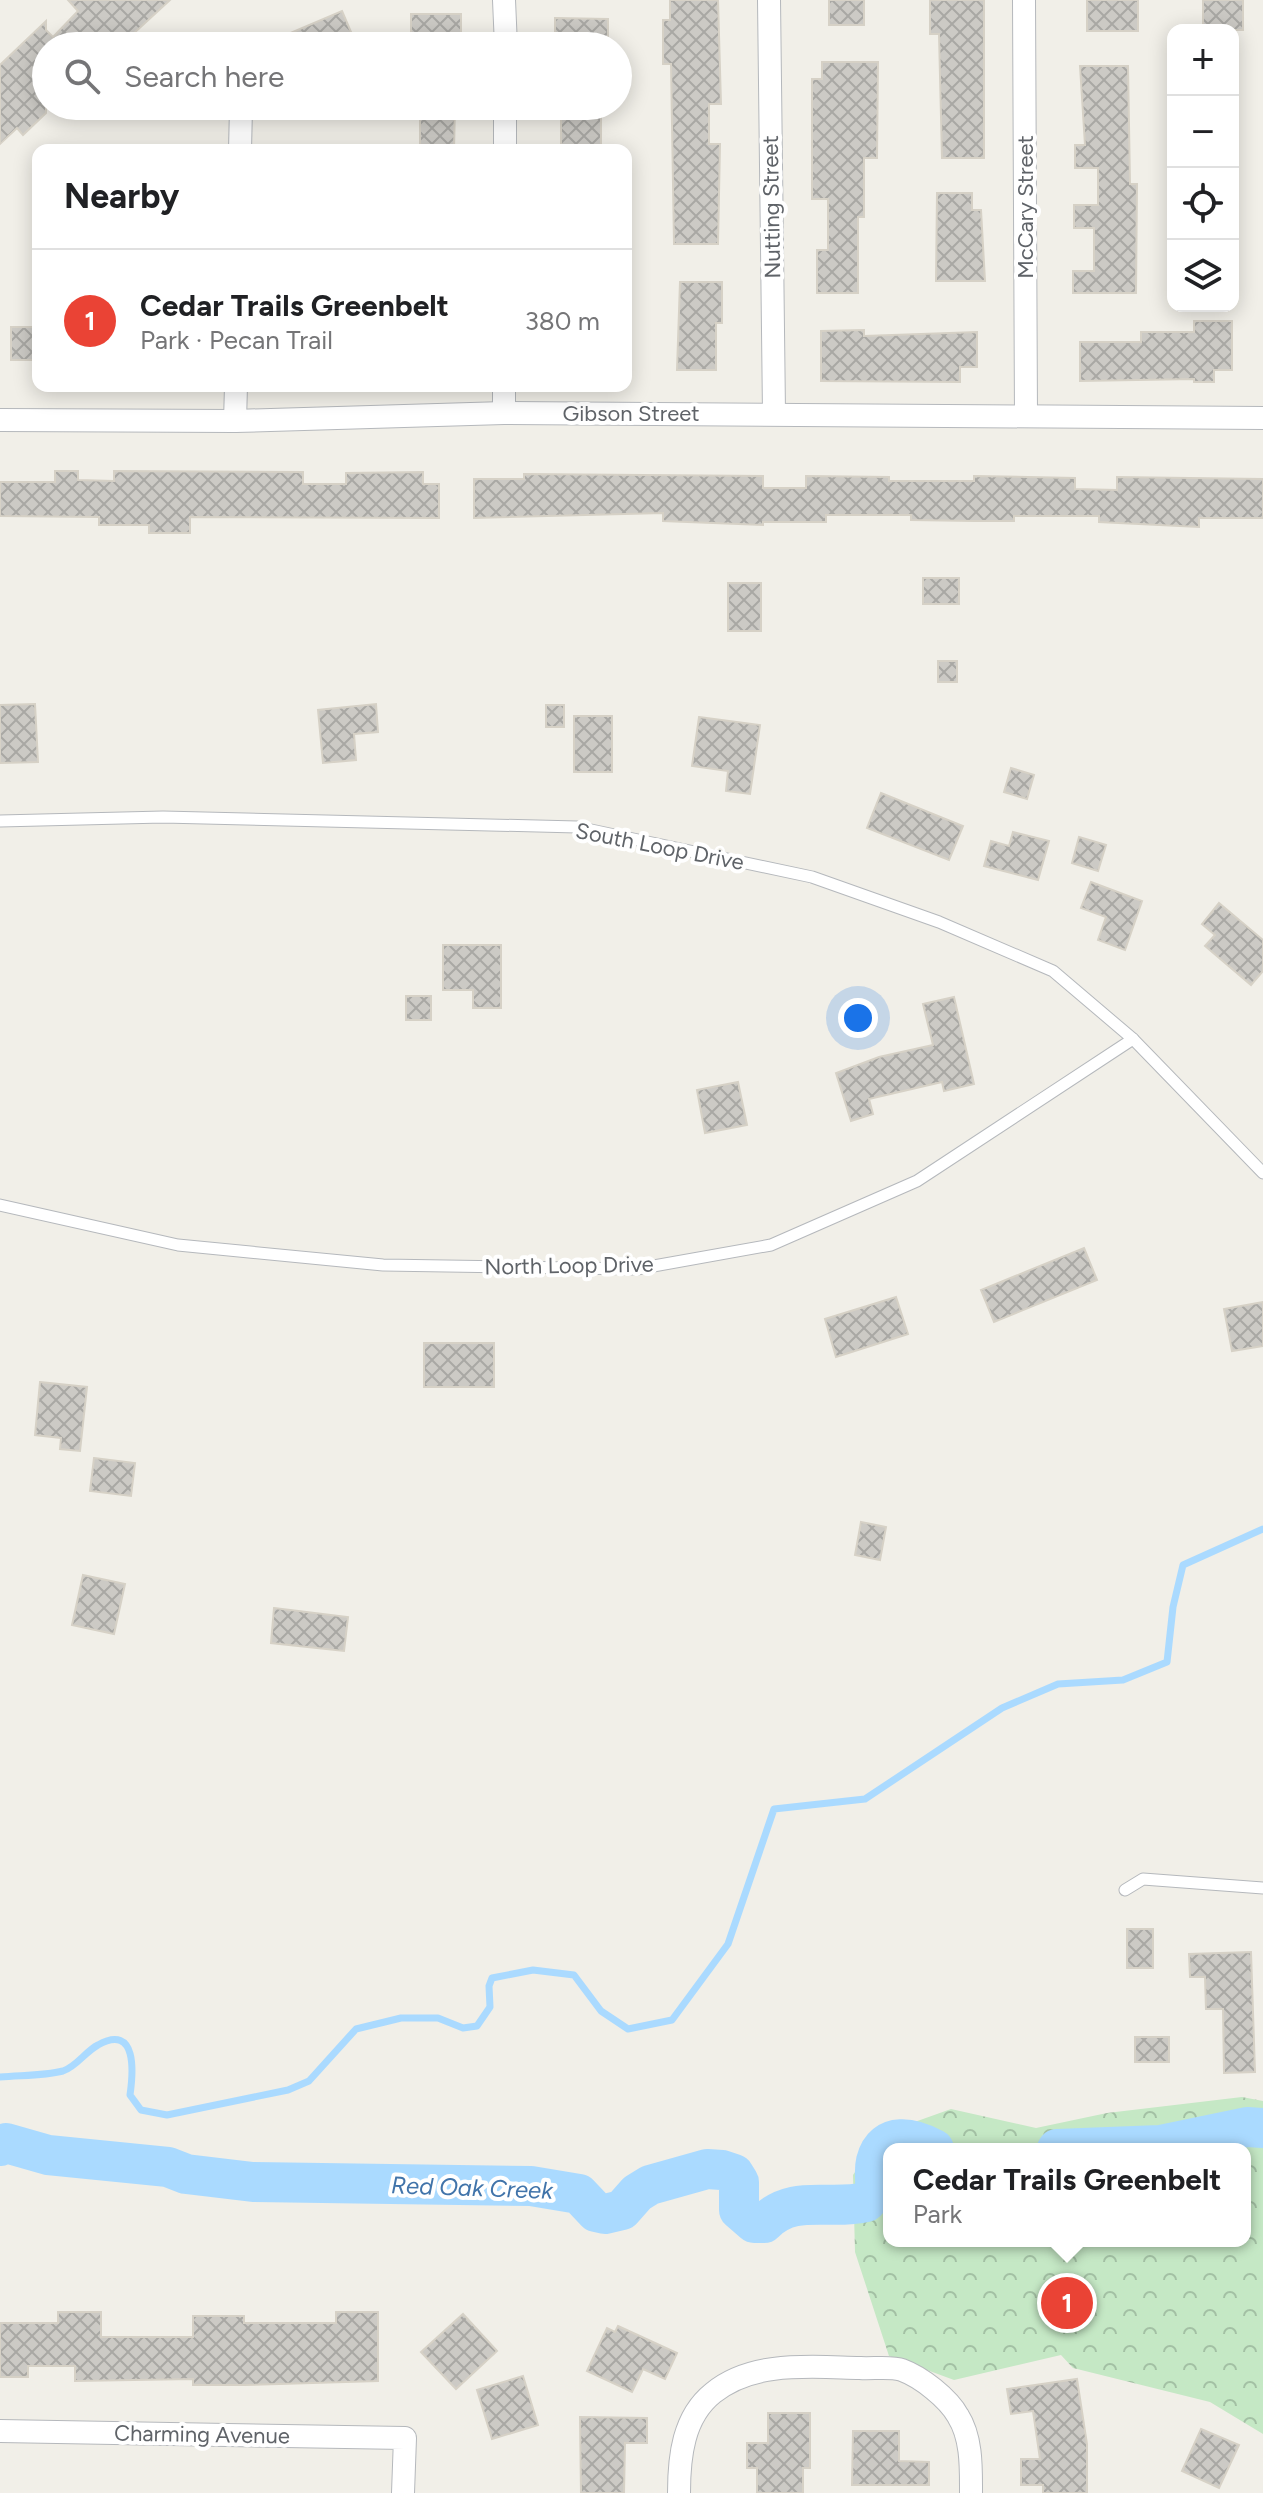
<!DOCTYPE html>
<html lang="en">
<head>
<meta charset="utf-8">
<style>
  :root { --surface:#fff; --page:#f2f2f2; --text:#202124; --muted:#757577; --line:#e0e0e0; --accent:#ea4335 }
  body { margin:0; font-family:Figtree,sans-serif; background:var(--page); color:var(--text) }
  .controls { position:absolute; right:24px; top:24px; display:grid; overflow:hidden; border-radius:16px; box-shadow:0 4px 20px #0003 }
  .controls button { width:72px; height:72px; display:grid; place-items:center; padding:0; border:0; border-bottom:2px solid var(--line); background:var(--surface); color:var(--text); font:40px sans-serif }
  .you { position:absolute; left:858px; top:1018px; width:28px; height:28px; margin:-20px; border:6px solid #fff; border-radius:50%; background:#1a73e8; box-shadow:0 0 0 12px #1a73e833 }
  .badge { display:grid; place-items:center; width:52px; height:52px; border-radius:50%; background:var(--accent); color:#fff; font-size:26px; font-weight:700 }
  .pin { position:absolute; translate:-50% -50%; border:4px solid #fff; box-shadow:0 2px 8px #0006 }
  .popup { position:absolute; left:883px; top:2143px; width:368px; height:104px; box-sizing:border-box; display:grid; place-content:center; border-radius:16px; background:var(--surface); filter:drop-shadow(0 2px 6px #0005); font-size:26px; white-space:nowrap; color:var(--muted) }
  .popup b { font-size:30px; color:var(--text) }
  .popup::after { content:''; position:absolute; left:50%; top:100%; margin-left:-16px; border:16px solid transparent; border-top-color:var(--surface) }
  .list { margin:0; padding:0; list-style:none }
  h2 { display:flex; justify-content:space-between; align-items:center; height:104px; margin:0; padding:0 32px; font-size:34px }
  h2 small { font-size:26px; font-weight:400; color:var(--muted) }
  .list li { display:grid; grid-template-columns:52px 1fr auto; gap:24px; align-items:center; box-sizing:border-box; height:144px; padding:0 32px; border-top:2px solid var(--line) }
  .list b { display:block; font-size:30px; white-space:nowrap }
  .list p { margin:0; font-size:26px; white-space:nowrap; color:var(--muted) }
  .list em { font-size:26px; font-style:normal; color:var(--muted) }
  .icon { flex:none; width:44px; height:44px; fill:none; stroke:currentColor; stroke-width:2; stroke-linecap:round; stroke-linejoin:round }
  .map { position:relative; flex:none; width:1263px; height:2493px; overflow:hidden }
  .search { position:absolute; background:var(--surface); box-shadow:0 4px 20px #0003; left:32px; top:32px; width:600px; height:88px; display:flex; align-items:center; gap:20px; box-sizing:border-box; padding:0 28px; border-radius:44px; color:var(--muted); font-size:30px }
  .panel { position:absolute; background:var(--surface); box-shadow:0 4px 20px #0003; left:32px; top:144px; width:600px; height:248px; border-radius:16px }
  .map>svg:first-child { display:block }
</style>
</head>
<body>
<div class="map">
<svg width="1263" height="2493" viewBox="0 0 1263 2493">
  <defs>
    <pattern id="forest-crowns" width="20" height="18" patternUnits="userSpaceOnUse" patternTransform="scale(2)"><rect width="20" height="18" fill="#c5e8c5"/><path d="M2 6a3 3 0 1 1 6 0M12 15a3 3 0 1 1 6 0" fill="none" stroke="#a3c0a4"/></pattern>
    <pattern id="building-cross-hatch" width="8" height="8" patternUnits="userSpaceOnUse" patternTransform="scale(2)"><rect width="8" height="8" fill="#cccac5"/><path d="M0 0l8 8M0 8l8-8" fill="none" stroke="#a9a8a4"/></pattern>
  </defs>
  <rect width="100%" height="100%" fill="#f1efe8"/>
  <path fill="url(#forest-crowns)" fill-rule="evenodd" d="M1242 2097 1263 2101V2434L1210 2402 1073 2368 1061 2355 954 2380 889 2356 855 2252 853 2175 881 2134 951 2109 1036 2128 1107 2113ZM889 2149H1245V2241H889Z"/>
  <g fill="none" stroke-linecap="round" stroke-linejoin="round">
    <path stroke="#aadaff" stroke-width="7" d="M0 2077C20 2075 43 2076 63 2071 76 2067 86 2051 98 2045 138 2023 133 2074 130 2095L141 2110 167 2115 288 2090 309 2081 356 2029 401 2018H438L463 2028 477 2026 490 2007 489 1986 492 1978 533 1970 574 1975 601 2011 628 2029 672 2020 728 1944 774 1809 865 1799 1002 1708 1058 1684 1123 1680 1167 1662 1173 1607 1183 1565 1263 1529"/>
    <g stroke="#aadaff" stroke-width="40">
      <path d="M0 2146 6 2143 48 2155 168 2167 186 2174 253 2182 531 2186 579 2194 596 2212 605 2214 622 2210 637 2193 650 2185 707 2169 722 2170 734 2174 739 2182V2210L754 2223H764C794 2193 829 2211 866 2202 881 2187 872 2178 876 2161 884 2130 914 2138 934 2149"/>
      <path d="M1057 2149 1160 2145 1247 2127 1263 2128"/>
    </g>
  </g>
  <g fill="url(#building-cross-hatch)" stroke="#d6d1c6" stroke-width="2">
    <path d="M68 0H170L120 46H46V113L23 135 17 128 0 144V65L46 21V30L53 37 78 11Z"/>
    <path d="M670 0H718L721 104H709V144H720L718 244H674L671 64H663V20H670Z"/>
    <rect x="829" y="0" width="35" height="25"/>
    <path d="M930 0H984V158H942L939 34H930Z"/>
    <rect x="1087" y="0" width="51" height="31"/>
    <rect x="1203" y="0" width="40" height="30"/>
    <path d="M342 11 357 46H260Z"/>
    <path d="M411 14H461V35H448V46H411Z"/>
    <path d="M555 18 608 19V46H555Z"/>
    <path d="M822 62H878L877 158H864V217H858V293H817V250H828V199H812V79H822Z"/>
    <path d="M1080 66H1128L1130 184H1137L1136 293H1073V271H1094V228H1074V205H1098V168H1075V145H1085Z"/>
    <path d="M420 106H455L454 150H420Z"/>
    <rect x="561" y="106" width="40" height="44"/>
    <path d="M937 193H972V210H981L985 281H936Z"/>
    <path d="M680 282H722V323H716V370H677Z"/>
    <path d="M1194 321H1232V370H1214V382H1194V379L1080 381V342H1141V332H1194Z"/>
    <rect x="11" y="327" width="27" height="33"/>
    <path d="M864 330V336L977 332V367H960V382L821 381V331Z"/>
    <path d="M55 471H78V480L114 481V471L303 472V484H346V473L423 472V484H439V518L190 517V533H149V525H99V517L0 516V482H55Z"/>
    <path d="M524 474 763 476V488H806V476L889 477V481H974V476L1075 478V489L1117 490V477L1263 479V518H1199V527L1099 522V516H1014V521H974L911 520V515H826V522H763V525L663 521V513L474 518V479H524Z"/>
    <rect x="923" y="578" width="36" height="26"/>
    <rect x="728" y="583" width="33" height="48"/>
    <rect x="938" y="661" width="19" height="21"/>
    <path d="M35 704 38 762 0 763V705Z"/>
    <path d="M376 704 378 732 354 734 356 760 323 763 318 710Z"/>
    <rect x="546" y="705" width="18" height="22"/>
    <rect x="574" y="716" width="38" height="56"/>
    <path d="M699 717 760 725 750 794 726 791 728 771 692 766Z"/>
    <path d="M1011 768 1034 775 1027 799 1004 792Z"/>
    <path d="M881 793 963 826 949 860 867 828Z"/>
    <path d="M1013 832 1049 841 1038 880 984 866 991 841 1009 846Z"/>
    <path d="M1079 837 1106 845 1098 871 1072 863Z"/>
    <path d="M1091 882 1142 901 1125 950 1098 940 1106 917 1081 908Z"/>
    <path d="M1219 903 1263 940V971L1251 985 1205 946 1215 935 1202 924Z"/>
    <path d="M443 945H501V1008H473V990H443Z"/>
    <rect x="406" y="996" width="25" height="24"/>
    <path d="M954 997 974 1084 944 1091 942 1082 869 1099 873 1114 851 1121 836 1073 879 1057 933 1045 923 1004Z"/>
    <path d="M738 1082 747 1125 705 1133 697 1090Z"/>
    <path d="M1084 1248 1097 1280 994 1322 981 1290Z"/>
    <path d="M896 1297 908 1334 836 1357 825 1319Z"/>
    <path d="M1263 1302V1346L1232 1351 1224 1309Z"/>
    <rect x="424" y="1343" width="70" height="44"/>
    <path d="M40 1382 87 1387 80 1451 60 1449 61 1438 35 1435Z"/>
    <path d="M94 1458 135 1463 131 1496 90 1491Z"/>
    <path d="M861 1522 886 1527 880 1560 855 1555Z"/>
    <path d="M83 1575 125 1584 114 1634 72 1625Z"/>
    <path d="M274 1608 348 1617 344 1651 271 1643Z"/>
    <rect x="1127" y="1929" width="26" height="39"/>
    <path d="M1251 1952 1255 2072 1224 2073 1223 2009H1206L1205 1977H1190L1189 1954Z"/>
    <rect x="1135" y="2037" width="34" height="25"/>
    <path d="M58 2312H101V2337H193V2316H244V2323H336V2312H378V2381L244 2385H193V2379L75 2381V2366H28V2377H0V2323H58Z"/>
    <path d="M463 2314 497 2351 456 2389 421 2352Z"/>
    <path d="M618 2326 677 2353 665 2379 643 2369 632 2392 587 2371 607 2328 615 2332Z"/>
    <path d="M523 2376 538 2425 492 2439 477 2390Z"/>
    <path d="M1077 2379 1087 2444V2493H1043V2485H1021V2459H1040L1033 2411 1011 2414 1007 2389Z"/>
    <path d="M768 2413H810V2468H803V2493H757V2468H747V2443H768Z"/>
    <path d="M580 2417 647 2418V2443H625L624 2493H581Z"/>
    <path d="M1201 2429 1239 2445 1219 2488 1182 2471Z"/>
    <path d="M853 2431H899V2461L929 2462V2485H852Z"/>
  </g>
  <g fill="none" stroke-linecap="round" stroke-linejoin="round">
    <defs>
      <g id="lane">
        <path d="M0 821 163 817 577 827 812 877 939 922 1053 971 1133 1039 1263 1173"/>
        <path d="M0 1205 178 1245 383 1265 637 1269 771 1245 917 1181 1133 1039"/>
        <path d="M1125 1890 1143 1879 1263 1888"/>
      </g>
      <g id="street">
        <path d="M504 0 506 46"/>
        <path d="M769 0 774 413"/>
        <path d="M1024 0 1026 415"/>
        <path d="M240 150 241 108"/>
        <path d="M505 150V106"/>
        <path d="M504 413V386"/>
        <path d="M0 420 235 421 504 413 1263 418"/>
        <path d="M235 421 236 386"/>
        <path d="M0 2431 405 2438 403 2493"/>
        <path d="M679 2493C679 2457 683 2417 713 2393 753 2360 812 2367 860 2368 872 2369 891 2366 902 2370 921 2377 948 2398 958 2416 972 2438 971 2468 971 2493"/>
      </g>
    </defs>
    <use href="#lane" stroke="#b5b8bc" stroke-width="13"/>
    <use href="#street" stroke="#b5b8bc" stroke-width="24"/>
    <use href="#lane" stroke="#fff" stroke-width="11"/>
    <use href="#street" stroke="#fff" stroke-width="22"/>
  </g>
  <g text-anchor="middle" stroke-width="8" stroke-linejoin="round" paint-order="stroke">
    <g font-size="22" fill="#5f6368" stroke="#fff">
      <text transform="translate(771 207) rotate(-91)" y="8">Nutting Street</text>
      <text transform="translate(1025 207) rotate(-90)" y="8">McCary Street</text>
      <text x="631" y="421">Gibson Street</text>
      <text transform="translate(660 846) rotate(11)" y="8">South Loop Drive</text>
      <text transform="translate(569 1265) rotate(-1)" y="8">North Loop Drive</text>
      <text transform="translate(202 2434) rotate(1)" y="8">Charming Avenue</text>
    </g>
    <g font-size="24" font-style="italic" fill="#4174aa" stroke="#fff">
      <text transform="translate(472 2188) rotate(2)" y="8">Red Oak Creek</text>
    </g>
  </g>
</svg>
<div class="controls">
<button>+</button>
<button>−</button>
<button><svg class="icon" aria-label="locate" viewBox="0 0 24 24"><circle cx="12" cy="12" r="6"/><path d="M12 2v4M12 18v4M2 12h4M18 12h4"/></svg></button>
<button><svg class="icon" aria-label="layers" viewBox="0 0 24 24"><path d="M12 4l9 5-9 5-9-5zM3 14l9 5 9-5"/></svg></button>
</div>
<div class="you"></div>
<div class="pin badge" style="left:1067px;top:2303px">1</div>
<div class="popup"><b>Cedar Trails Greenbelt</b>Park</div>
<div class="search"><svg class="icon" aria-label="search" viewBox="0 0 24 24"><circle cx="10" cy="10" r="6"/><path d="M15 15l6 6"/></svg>Search here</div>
<section class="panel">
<h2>Nearby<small></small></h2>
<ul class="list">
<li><span class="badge">1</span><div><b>Cedar Trails Greenbelt</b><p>Park · Pecan Trail</p></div><em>380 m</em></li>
</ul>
</section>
</div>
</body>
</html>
